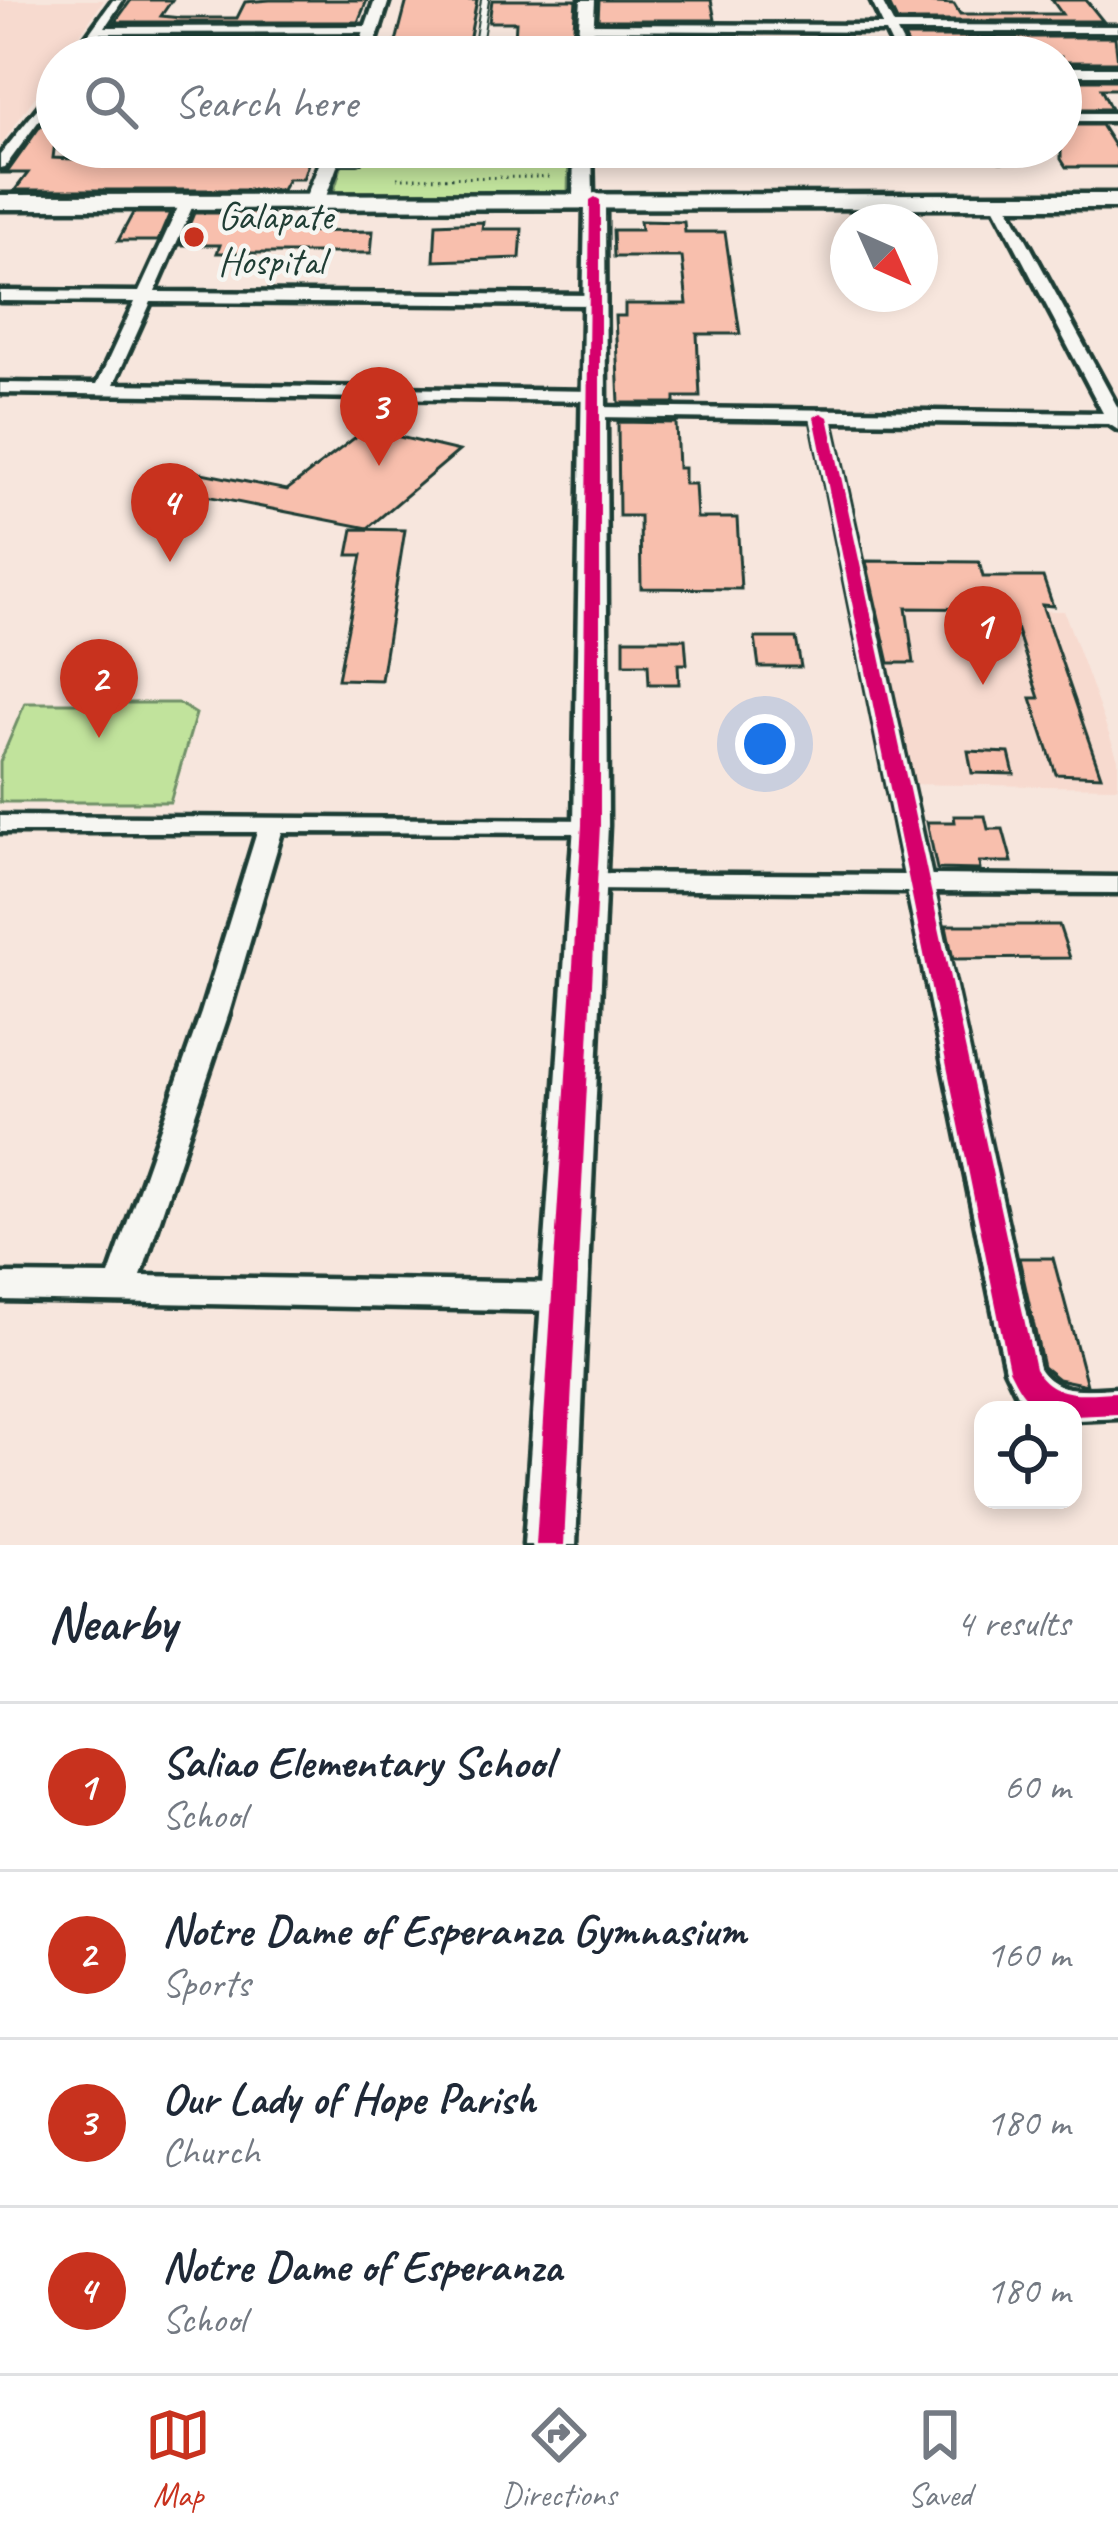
<!DOCTYPE html>
<html lang="en">
<head>
<meta charset="utf-8">
<style>
  :root { --surface:#fff; --page:#f6f6f7; --text:#1f2937; --muted:#747a83; --line:#e0e1e3; --accent:#c8321e }
  body { margin:0; font-family:Caveat,sans-serif; background:var(--page); color:var(--text) }
  .controls { position:absolute; right:36px; bottom:36px; display:grid; overflow:hidden; border-radius:24px; box-shadow:0 6px 18px #0003 }
  .controls button { width:108px; height:108px; display:grid; place-items:center; padding:0; border:0; border-bottom:3px solid var(--line); background:var(--surface); color:var(--text); font:60px sans-serif }
  .compass { position:absolute; left:830px; top:204px; width:108px; height:108px; border-radius:50%; background:var(--surface); box-shadow:0 6px 18px #0003; rotate:135deg }
  .you { position:absolute; left:765px; top:744px; width:42px; height:42px; margin:-30px; border:9px solid #fff; border-radius:50%; background:#1a73e8; box-shadow:0 0 0 18px #1a73e833 }
  .badge { display:grid; place-items:center; width:78px; height:78px; border-radius:50%; background:var(--accent); color:#fff; font-size:39px; font-weight:700 }
  .pin { position:absolute; translate:-50% -99px; filter:drop-shadow(0 3px 6px #0008) }
  .pin::after { content:''; position:absolute; top:63px; width:42px; height:36px; background:inherit; clip-path:polygon(0 0,100% 0,50% 100%) }
  .list { margin:0; padding:0; list-style:none }
  h2 { display:flex; justify-content:space-between; align-items:center; height:156px; margin:0; padding:0 48px; font-size:51px }
  h2 small { font-size:39px; font-weight:400; color:var(--muted) }
  .list li { display:grid; grid-template-columns:78px 1fr auto; gap:36px; align-items:center; box-sizing:border-box; height:168px; padding:0 48px; border-top:3px solid var(--line) }
  .list b { display:block; font-size:45px; white-space:nowrap }
  .list p { margin:0; font-size:39px; white-space:nowrap; color:var(--muted) }
  .list em { font-size:39px; font-style:normal; color:var(--muted) }
  .icon { flex:none; width:66px; height:66px; fill:none; stroke:currentColor; stroke-width:2; stroke-linecap:round; stroke-linejoin:round }
  .map { position:relative; flex:none; width:1118px; height:1545px; overflow:hidden }
  .search { position:absolute; background:var(--surface); box-shadow:0 6px 18px #0003; left:36px; right:36px; top:36px; height:132px; display:flex; align-items:center; gap:30px; box-sizing:border-box; padding:0 42px; border-radius:66px; color:var(--muted); font-size:45px }
  .sheet { height:828px; background:var(--surface) }
  nav { display:flex; justify-content:space-around; align-items:center; box-sizing:border-box; height:168px; border-top:3px solid var(--line); background:var(--surface); font-size:33px; color:var(--muted) }
  nav a { display:grid; justify-items:center; gap:6px }
  nav .on { color:var(--accent) }
  .map>svg:first-child { display:block }
</style>
</head>
<body>
<div class="map">
<svg width="1118" height="1545" viewBox="0 0 1118 1545">
  <rect width="100%" height="100%" fill="#f7e6dd"/>
  <filter id="ink" filterUnits="userSpaceOnUse"><feTurbulence type="fractalNoise" baseFrequency=".00833" numOctaves="2"/><feDisplacementMap in="SourceGraphic" scale="24" xChannelSelector="R" yChannelSelector="G"/><feConvolveMatrix kernelMatrix="1 2 1 2 8 2 1 2 1" color-interpolation-filters="sRGB"/></filter>
  <g filter="url(#ink)">
    <g fill="#f7dacf">
      <path d="M0 0H104L64 57H57V66L0 146Z"/>
      <path d="M860 608 1064 611 1118 759V787L894 784Z"/>
    </g>
    <g fill="#c1e39c" stroke="#709068" stroke-width="3">
      <path d="M347 147H569L568 194H333Z"/>
      <path d="M25 703H178L196 714 170 802H0V762Z"/>
    </g>
    <g fill="#f8bfad" stroke="#1f3d34" stroke-width="3">
      <path d="M131 0H172L161 16 181 18H237L245 2 270 0H367L358 22H115Z"/>
      <path d="M407 0H477L466 57H392Z"/>
      <path d="M492 0H576L572 53 514 57 516 22H489Z"/>
      <path d="M599 0H711L715 20H598Z"/>
      <path d="M887 0 954 4 960 14H1062L1052 0H1086L1103 21H897Z"/>
      <path d="M598 35H718L721 46 679 48 681 57H599Z"/>
      <path d="M352 37 337 57H299L304 46H251L245 57H175L184 41H132L126 50H94L102 38Z"/>
      <path d="M904 37H1115L1118 62H1061V57H914Z"/>
      <path d="M1061 80H1118V89H1101L1111 109H1061Z"/>
      <path d="M41 125 57 126 53 158 117 161 211 152 214 147 313 148 303 179H288L282 190H15L28 173H0V172L9 170Z"/>
      <path d="M1061 125H1101L1118 152V167H1066L1061 159Z"/>
      <path d="M133 213H170L158 241H118Z"/>
      <path d="M194 213H272L263 232 373 231 371 253H217L220 245H181Z"/>
      <path d="M640 221 684 222 685 232H725L740 334H697L700 397H675V403H619L615 316H625V304H687L682 257H614L613 230H641Z"/>
      <path d="M483 222 482 229H522L520 258 434 261 436 224Z"/>
      <path d="M618 422 676 423 678 468H684V484H695L697 518H737L741 589 641 588 640 516H619Z"/>
      <path d="M366 429 459 451 368 528 176 490 197 472 287 490Z"/>
      <path d="M353 529 405 530 381 680 338 679 362 555H348Z"/>
      <path d="M866 561 979 562 983 577H1043L1053 606 1042 605 1101 776 1056 774 1031 698H1039L1010 609 906 608 914 663H889Z"/>
      <path d="M755 638H796L801 667H759Z"/>
      <path d="M624 639H685L687 664H678L679 684H649L648 664H624Z"/>
      <path d="M968 751 1009 753 1014 774 972 773Z"/>
      <path d="M954 816H985L988 829H1003L1012 862H979L980 870 937 869 927 822H955Z"/>
      <path d="M946 925H1059L1070 958 953 959Z"/>
      <path d="M1019 1258H1053L1087 1385 1058 1379 1043 1367Z"/>
    </g>
    <g fill="none" stroke-linecap="round" stroke-linejoin="round">
      <defs>
        <g id="lane">
          <path d="M476 57 485 0"/>
          <path d="M560 147 561 156 584 160"/>
          <path d="M330 161H358L372 147"/>
        </g>
        <g id="street">
          <path d="M113 0H123L105 27 374 26 380 29 374 32 100 33 84 57H72Z"/>
          <path d="M871 0H881L894 25 1118 26V32H897L910 57H898L886 32 585 30 579 27 585 24 883 25Z"/>
          <rect x="1061" y="67" width="57" height="8"/>
          <path d="M57 84V96L5 167 0 168V155Z"/>
          <rect x="1061" y="113" width="57" height="8"/>
          <path d="M941 147C960 147 1032 147 1044 152L1001 159Z"/>
          <path d="M998 196 1005 200 1118 408V430L1109 424 831 421 931 875 1118 877V893L934 892 1039 1369C1059 1396 1088 1389 1118 1388V1418L1073 1420V1410H1036L1017 1394 1005 1369 908 892 588 889 575 881 588 873 905 875 813 420 595 417 586 412 595 407 1103 413 991 200Z"/>
          <path d="M187 199 194 203 155 292 595 295 603 300 595 305 151 302 114 384 595 391 604 396 595 401 0 393V383L97 384 135 302 0 301V291L139 292 180 203Z"/>
          <path d="M0 816 600 820 603 825 600 830 591 833 282 832 229 1013 141 1276 561 1283 573 1287 577 1297 573 1307 561 1311 0 1300V1274L109 1275 201 1013 257 832H0Z"/>
        </g>
        <g id="secondary">
          <path d="M375 0H389L371 57H355Z"/>
          <path d="M581 0H595L592 57H576Z"/>
          <path d="M326 147H344L324 202 307 206 304 202Z"/>
          <path d="M574 147H592L593 195 605 200 608 825 576 1545H524L574 825 585 205 573 200Z"/>
        </g>
        <path id="highway" d="M1118 194V208L0 209V195Z"/>
      </defs>
      <use href="#lane" stroke="#1f3d34" stroke-width="10"/>
      <use href="#street" stroke="#1f3d34" stroke-width="9"/>
      <use href="#secondary" stroke="#1f3d34" stroke-width="9"/>
      <use href="#highway" stroke="#1f3d34" stroke-width="9"/>
      <g stroke="#1f3d34" stroke-width="3" stroke-dasharray="1.5 4.5" stroke-linecap="butt">
        <path d="M419 147C443 163 471 162 496 147"/>
        <path d="M397 178 553 177"/>
      </g>
      <use href="#lane" stroke="#f6f6f2" stroke-width="6"/>
      <use href="#street" fill="#f6f6f2" fill-rule="evenodd"/>
      <use href="#secondary" fill="#f6f6f2" fill-rule="evenodd"/>
      <use href="#highway" fill="#f6f6f2" fill-rule="evenodd"/>
      <defs>
        <g id="cycleway">
          <path d="M595 197 600 200V825L564 1545H536L582 825 590 200Z"/>
          <path d="M821 413 828 417 1035 1369C1053 1400 1086 1393 1118 1392V1414L1074 1416 1073 1410C1034 1410 1026 1404 1009 1369L814 417Z"/>
        </g>
      </defs>
      <use href="#cycleway" stroke="#f6f6f2" stroke-width="8"/>
      <use href="#cycleway" fill="#d6006c" fill-rule="evenodd"/>
    </g>
  </g>
  <circle fill="#c8321e" stroke="#f6f6f2" stroke-width="4.5" cx="194" cy="237" r="12"/>
  <g text-anchor="middle" stroke-width="9" stroke-linejoin="round" paint-order="stroke">
    <g font-size="39" fill="#1f3d34" stroke="#f6f6f2" text-anchor="start">
      <text x="218" y="229">Galapate<tspan x="218" dy="45">Hospital</tspan></text>
    </g>
  </g>
</svg>
<div class="controls">
<button><svg class="icon" aria-label="locate" viewBox="0 0 24 24"><circle cx="12" cy="12" r="6"/><path d="M12 2v4M12 18v4M2 12h4M18 12h4"/></svg></button>
</div>
<svg class="compass" viewBox="-18 -18 36 36"><path d="M0-13l5 13h-10z" fill="#e53935"/><path d="M0 13l5-13h-10z" fill="#747a83"/></svg>
<div class="you"></div>
<div class="pin badge" style="left:983px;top:685px">1</div>
<div class="pin badge" style="left:99px;top:738px">2</div>
<div class="pin badge" style="left:379px;top:466px">3</div>
<div class="pin badge" style="left:170px;top:562px">4</div>
<div class="search"><svg class="icon" aria-label="search" viewBox="0 0 24 24"><circle cx="10" cy="10" r="6"/><path d="M15 15l6 6"/></svg>Search here</div>
</div>
<section class="sheet">
<h2>Nearby<small>4 results</small></h2>
<ul class="list">
<li><span class="badge">1</span><div><b>Saliao Elementary School</b><p>School</p></div><em>60 m</em></li>
<li><span class="badge">2</span><div><b>Notre Dame of Esperanza Gymnasium</b><p>Sports</p></div><em>160 m</em></li>
<li><span class="badge">3</span><div><b>Our Lady of Hope Parish</b><p>Church</p></div><em>180 m</em></li>
<li><span class="badge">4</span><div><b>Notre Dame of Esperanza</b><p>School</p></div><em>180 m</em></li>
</ul>
</section>
<nav>
<a class="on"><svg class="icon" aria-label="map" viewBox="0 0 24 24"><path d="M3 6l6-2 6 2 6-2v14l-6 2-6-2-6 2zM9 4v14M15 6v14"/></svg>Map</a>
<a><svg class="icon" aria-label="directions" viewBox="0 0 24 24"><path d="M12 3l9 9-9 9-9-9zM9 14v-3h6M13 9l2 2-2 2"/></svg>Directions</a>
<a><svg class="icon" aria-label="saved" viewBox="0 0 24 24"><path d="M7 4h10v16l-5-4-5 4z"/></svg>Saved</a>
</nav>
</body>
</html>
